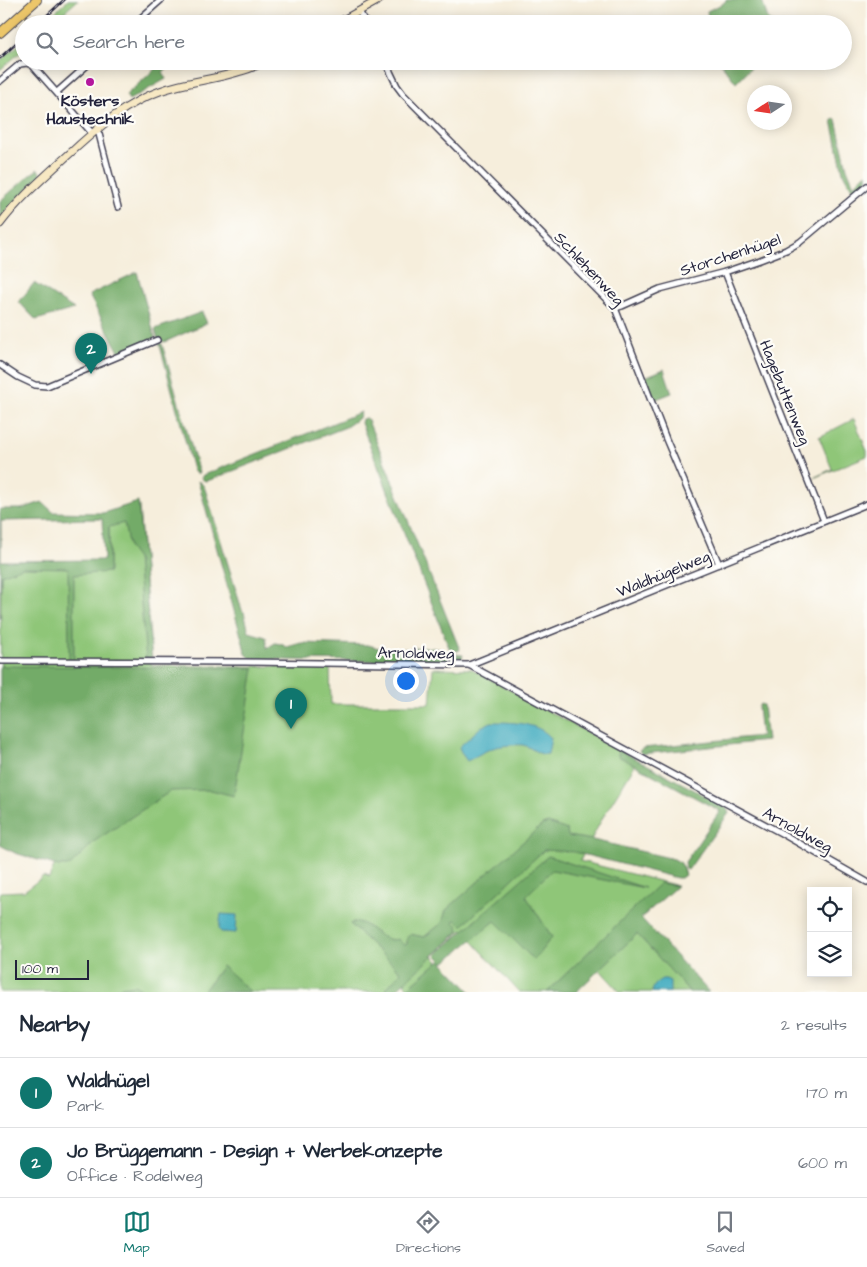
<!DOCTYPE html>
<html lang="en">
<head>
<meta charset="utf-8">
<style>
  :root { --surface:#fff; --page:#f6f6f7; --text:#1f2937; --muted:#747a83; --line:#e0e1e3; --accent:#0f766e }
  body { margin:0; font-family:"Architects Daughter",sans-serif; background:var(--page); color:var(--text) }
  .controls { position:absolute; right:15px; bottom:15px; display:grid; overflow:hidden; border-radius:0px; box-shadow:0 2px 12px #0003 }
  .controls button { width:45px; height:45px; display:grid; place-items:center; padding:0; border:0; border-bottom:1px solid var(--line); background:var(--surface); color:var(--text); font:25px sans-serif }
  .compass { position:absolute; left:747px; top:85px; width:45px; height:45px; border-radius:50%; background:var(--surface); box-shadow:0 2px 12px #0003; rotate:258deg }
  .scale { position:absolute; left:15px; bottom:12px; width:74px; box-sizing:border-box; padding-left:5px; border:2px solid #22223b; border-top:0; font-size:14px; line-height:18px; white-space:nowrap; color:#22223b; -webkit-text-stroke:4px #fdfcf7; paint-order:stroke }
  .you { position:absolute; left:405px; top:680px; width:18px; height:18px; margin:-12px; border:4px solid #fff; border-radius:50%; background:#1a73e8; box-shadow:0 0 0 8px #1a73e833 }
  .badge { display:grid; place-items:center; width:32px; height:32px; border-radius:50%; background:var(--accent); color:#fff; font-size:16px; font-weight:700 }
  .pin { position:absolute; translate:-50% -41px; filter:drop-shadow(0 1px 2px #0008) }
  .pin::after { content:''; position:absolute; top:26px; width:18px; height:15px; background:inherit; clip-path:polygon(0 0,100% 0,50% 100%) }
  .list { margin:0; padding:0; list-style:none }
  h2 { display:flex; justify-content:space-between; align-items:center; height:65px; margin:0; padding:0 20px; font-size:21px }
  h2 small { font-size:16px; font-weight:400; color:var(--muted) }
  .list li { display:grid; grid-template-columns:32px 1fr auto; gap:15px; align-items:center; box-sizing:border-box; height:70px; padding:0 20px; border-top:1px solid var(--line) }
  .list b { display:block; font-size:19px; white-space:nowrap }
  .list p { margin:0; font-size:16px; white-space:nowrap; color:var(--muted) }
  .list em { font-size:16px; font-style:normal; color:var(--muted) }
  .icon { flex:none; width:28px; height:28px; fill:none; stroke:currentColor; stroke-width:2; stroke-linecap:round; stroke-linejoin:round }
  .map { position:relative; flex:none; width:867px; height:992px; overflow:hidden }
  .search { position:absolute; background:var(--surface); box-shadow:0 2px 12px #0003; left:15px; right:15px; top:15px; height:55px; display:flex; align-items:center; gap:12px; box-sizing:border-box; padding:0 18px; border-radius:28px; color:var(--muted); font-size:19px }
  .sheet { height:205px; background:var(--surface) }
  nav { display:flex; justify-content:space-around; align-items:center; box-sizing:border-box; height:70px; border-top:1px solid var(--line); background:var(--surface); font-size:14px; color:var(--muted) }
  nav a { display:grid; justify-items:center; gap:2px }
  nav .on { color:var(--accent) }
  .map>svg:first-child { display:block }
</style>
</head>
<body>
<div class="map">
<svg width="867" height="992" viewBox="0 0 867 992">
  <rect width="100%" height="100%" fill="#fdfcf7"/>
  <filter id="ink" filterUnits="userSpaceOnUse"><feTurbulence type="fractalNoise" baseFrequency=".02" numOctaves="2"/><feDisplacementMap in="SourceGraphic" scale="10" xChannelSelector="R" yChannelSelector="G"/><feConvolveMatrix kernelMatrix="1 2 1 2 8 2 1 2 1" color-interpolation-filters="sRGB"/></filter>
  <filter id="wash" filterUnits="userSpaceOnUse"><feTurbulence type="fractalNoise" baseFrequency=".0096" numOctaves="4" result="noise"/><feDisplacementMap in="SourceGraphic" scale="20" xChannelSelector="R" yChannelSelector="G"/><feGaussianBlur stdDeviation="1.12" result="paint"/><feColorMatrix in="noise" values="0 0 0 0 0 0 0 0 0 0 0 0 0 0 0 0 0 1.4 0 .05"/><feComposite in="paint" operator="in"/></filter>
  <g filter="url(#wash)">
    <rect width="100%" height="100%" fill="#f6eedc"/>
    <g fill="#8fc678" stroke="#58745a">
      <path d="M68 0H78L51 24H42Z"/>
      <path d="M24 40V49L0 70V61Z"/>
      <path d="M854 419 867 451V456L811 479 832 469 819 437Z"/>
      <path d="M139 505 151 665 330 667 331 704H430L433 668 472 669 638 760 603 817 580 861 675 885 634 923 690 992H620L591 960 556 992H519L462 930 433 956 465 992H410L404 982 392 992H0V892L24 891 43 877 49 879 57 858 0 823 1 565 76 567 109 566V514Z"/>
    </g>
    <g fill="#73ab68" stroke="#4a6652" fill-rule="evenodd">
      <path d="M726 0H762L768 19 774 24H709L707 11 724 3Z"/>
      <path d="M164 61H175L163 72 166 79 129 100 126 95Z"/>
      <path d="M719 61H757L736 83Z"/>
      <path d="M836 119 847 168 854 185 867 172V181L855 194 843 173 832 120Z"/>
      <path d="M38 169 41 175 0 218V201L31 174Z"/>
      <path d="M137 272 155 337 154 340 120 354 89 295Z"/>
      <path d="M34 283 74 309 36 320 19 302Z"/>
      <path d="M202 312 207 323 165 342 158 340 155 329Z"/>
      <path d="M159 342 162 344 199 473H195L193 470Z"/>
      <path d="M664 369 672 393 654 400 645 377Z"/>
      <path d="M361 412 359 418 346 427 210 480 205 481 201 478 203 475Z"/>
      <path d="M366 418H367L460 650 457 651H451L450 650 361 423 362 419Z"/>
      <path d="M198 481 203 485 205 489 242 610 244 612 249 632 266 637 267 648 275 643 281 644 287 647 301 643 368 645 383 649H408L424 647 440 649 448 653 461 655H463L461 662 287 660 250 658 246 654Z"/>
      <path d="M42 502 53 512 103 513 138 502 152 660H146L137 559 129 548 124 523 109 527V572L74 575V661L69 660 68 568 23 567 1 575 0 619V509H21ZM102 519 104 560 1 561V521Z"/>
      <path d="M0 666 254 668 234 796 211 790 171 791 95 841 70 866H58L15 853 0 845Z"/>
      <path d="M760 704 763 705 767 741 642 754 639 751 643 748 761 736 758 707Z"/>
      <path d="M620 750 726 807 729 813 688 870 686 869 685 862 720 811 618 756V754Z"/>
      <path d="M548 823 567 830 568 836 593 840 674 859 681 863 685 875 681 878H677L574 852 544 850 462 926 456 920 453 921 458 926 459 930 458 932 394 992H383L401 972 350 924C365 914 379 945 398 939L404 945 407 944V938L410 934 424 937 442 923 446 910 542 825Z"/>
      <path d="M548 856 645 888 552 870 526 896 552 937 534 960 495 921 444 963 436 955Z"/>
      <path d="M660 883 677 886 641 918 709 992H690L637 934 576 992H547Z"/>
      <path d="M440 960 471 992H403Z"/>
      <path d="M222 966 251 992H203Z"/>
      <path d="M135 985 145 992H109L115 988Z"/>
    </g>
    <g fill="#40abbf" stroke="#31667d">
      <path d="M491 722C510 722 538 722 551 738L548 754C538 756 532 747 523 745 515 744 494 746 488 750 480 753 474 758 467 761L462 754 459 747 481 727Z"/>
      <path d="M221 914 237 915 236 933 221 932 219 929Z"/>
      <path d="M662 979H666L670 981V992H652C653 987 657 981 662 979Z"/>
    </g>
  </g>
  <g filter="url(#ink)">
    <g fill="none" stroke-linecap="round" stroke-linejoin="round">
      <defs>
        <g id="street">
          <path d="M359 11 366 24"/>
          <path d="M134 24 161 0"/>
          <path d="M385 61 397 86 403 94 615 308 666 439 719 564"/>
          <path d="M0 81 20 64 27 63 33 66 92 133"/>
          <path d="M57 92 92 61"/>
          <path d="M96 130 99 134 118 207"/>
          <path d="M725 272 824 521"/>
          <path d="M615 308 622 306 660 289 725 272 760 260 786 250 800 242 867 186"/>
          <path d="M0 365 18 377 35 385 47 386 157 340"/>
          <path d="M0 661 246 662 469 665 781 833 867 882"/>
          <path d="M469 665 867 504"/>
        </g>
        <g id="secondary">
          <path d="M336 24 379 0"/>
          <path d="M0 224C19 199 43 178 67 156 95 131 123 104 160 91 187 81 215 80 241 71 250 69 258 65 266 61"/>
        </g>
        <path id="primary" d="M0 33 37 0"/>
      </defs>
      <use href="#street" stroke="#424153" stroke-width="8"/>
      <use href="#secondary" stroke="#424153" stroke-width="9"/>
      <use href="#primary" stroke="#424153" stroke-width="10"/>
      <use href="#street" stroke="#fff" stroke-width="5"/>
      <use href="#secondary" stroke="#f7e8c3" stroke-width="7"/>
      <use href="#primary" stroke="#ecc669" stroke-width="8"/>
      <defs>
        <g id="rail">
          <path d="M38 24 64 0"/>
          <path d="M0 58 24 36"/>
        </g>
      </defs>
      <use href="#rail" stroke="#22223b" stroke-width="3"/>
      <use href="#rail" stroke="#fdfcf7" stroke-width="1" stroke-dasharray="4" stroke-linecap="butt"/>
    </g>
  </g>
  <circle fill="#b5179e" stroke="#fdfcf7" stroke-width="2" cx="90" cy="82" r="5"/>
  <g text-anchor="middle" stroke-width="4.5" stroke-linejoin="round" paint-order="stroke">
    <g font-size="16" font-weight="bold" fill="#22223b" stroke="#fdfcf7">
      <text x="90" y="106">Kösters<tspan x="90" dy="18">Haustechnik</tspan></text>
    </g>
    <g font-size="16" fill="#22223b" stroke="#fdfcf7">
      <text transform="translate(730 254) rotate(-18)" y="6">Storchenhügel</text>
      <text transform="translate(590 268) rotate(47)" y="6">Schlehenweg</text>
      <text transform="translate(786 392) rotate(68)" y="6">Hagebuttenweg</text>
      <text transform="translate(663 573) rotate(-22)" y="6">Waldhügelweg</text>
      <text transform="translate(416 652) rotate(1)" y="6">Arnoldweg</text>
      <text transform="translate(798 829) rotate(29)" y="6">Arnoldweg</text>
    </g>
  </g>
</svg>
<div class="controls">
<button><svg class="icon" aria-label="locate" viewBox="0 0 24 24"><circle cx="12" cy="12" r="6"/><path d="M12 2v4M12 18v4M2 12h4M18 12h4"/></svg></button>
<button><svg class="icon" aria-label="layers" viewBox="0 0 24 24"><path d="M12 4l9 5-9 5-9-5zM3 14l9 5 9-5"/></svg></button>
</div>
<svg class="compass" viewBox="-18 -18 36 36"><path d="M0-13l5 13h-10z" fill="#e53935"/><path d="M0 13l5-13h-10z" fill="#747a83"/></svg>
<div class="scale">100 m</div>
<div class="you"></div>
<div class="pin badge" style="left:291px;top:729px">1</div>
<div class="pin badge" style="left:91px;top:374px">2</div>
<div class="search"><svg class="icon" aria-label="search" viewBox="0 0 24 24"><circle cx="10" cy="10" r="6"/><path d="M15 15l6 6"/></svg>Search here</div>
</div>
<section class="sheet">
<h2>Nearby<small>2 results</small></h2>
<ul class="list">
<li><span class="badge">1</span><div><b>Waldhügel</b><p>Park</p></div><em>170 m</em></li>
<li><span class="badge">2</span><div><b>Jo Brüggemann - Design + Werbekonzepte</b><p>Office · Rodelweg</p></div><em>600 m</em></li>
</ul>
</section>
<nav>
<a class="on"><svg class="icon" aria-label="map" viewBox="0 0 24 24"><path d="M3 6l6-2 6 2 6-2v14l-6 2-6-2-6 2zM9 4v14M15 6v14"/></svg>Map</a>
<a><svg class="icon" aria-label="directions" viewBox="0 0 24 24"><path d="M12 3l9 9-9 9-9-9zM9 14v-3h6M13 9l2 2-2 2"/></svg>Directions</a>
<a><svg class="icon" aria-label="saved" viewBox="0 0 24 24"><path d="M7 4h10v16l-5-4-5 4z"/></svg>Saved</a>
</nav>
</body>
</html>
